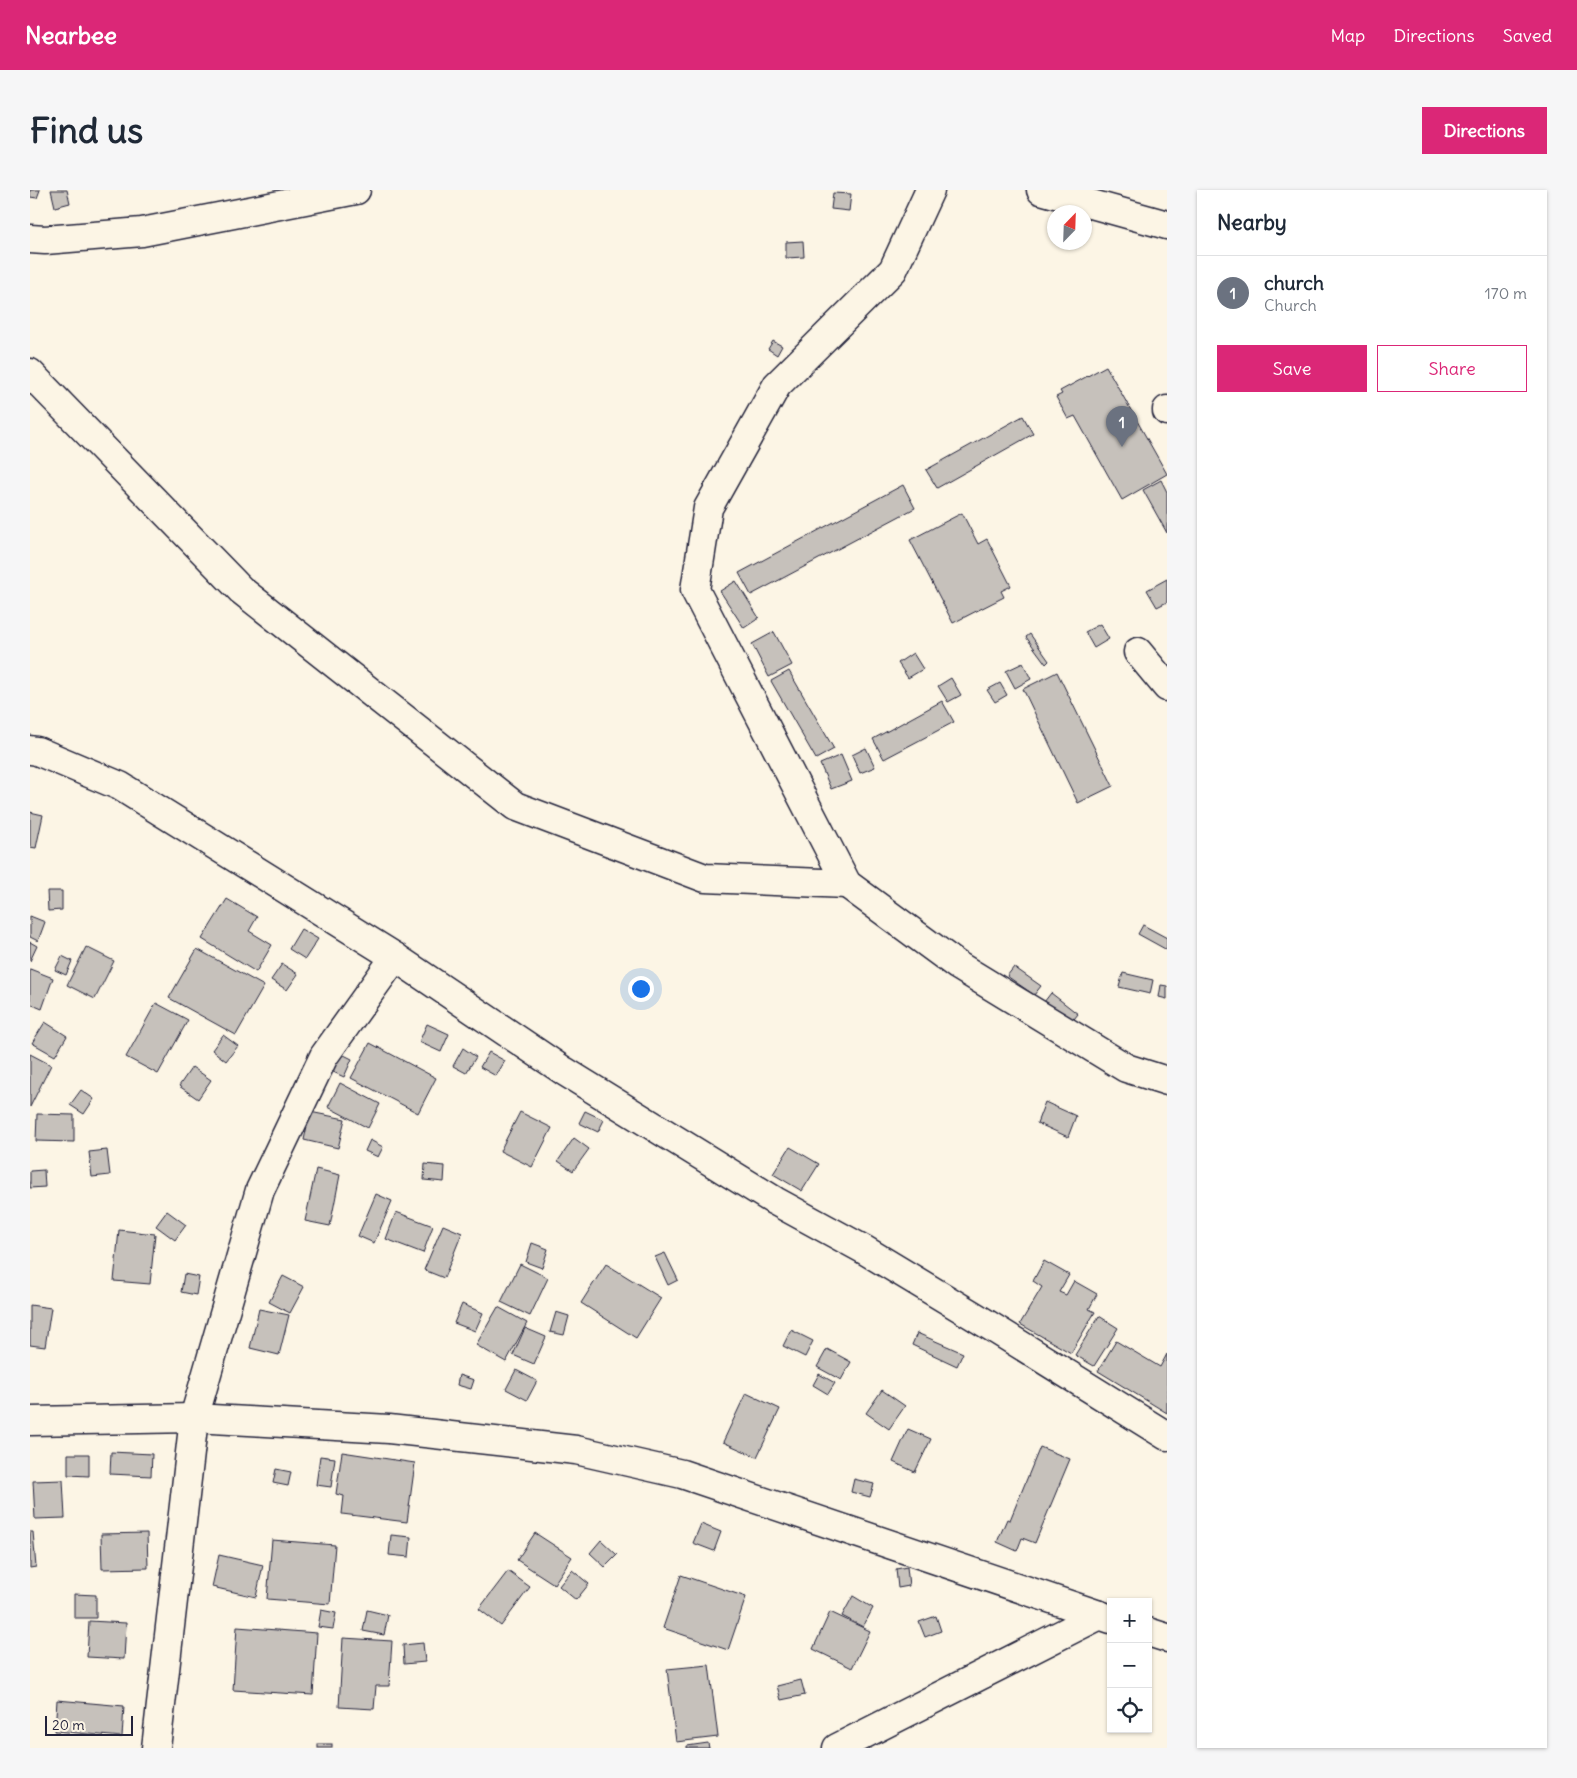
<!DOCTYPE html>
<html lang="en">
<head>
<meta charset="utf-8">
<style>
  :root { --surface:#fff; --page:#f6f6f7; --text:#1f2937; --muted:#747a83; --line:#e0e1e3; --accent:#db2777 }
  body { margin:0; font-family:Delius,sans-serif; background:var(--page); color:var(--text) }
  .controls { position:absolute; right:15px; bottom:15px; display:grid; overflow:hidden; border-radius:0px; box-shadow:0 1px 4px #0004 }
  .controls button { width:45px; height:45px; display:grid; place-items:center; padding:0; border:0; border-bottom:1px solid var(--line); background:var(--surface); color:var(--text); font:25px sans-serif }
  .compass { position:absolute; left:1017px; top:15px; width:45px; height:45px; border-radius:50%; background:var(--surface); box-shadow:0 1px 4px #0004; rotate:23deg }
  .scale { position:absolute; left:15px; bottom:12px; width:88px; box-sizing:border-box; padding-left:5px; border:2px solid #22223b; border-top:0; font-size:14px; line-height:18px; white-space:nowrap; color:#22223b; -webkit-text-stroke:4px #fcf5e5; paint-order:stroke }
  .you { position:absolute; left:610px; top:798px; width:18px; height:18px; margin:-12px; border:4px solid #fff; border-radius:50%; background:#1a73e8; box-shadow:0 0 0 8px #1a73e833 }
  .badge { display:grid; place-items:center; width:32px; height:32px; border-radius:50%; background:var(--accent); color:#fff; font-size:16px; font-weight:700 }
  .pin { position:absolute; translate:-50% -41px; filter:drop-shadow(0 1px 2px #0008) }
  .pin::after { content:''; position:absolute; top:26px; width:18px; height:15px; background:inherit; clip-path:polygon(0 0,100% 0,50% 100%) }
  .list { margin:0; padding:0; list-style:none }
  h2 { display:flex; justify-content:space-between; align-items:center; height:65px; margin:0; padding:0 20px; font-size:21px }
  h2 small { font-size:16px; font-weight:400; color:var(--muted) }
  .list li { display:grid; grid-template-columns:32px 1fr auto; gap:15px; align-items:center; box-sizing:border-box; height:75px; padding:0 20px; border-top:1px solid var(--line) }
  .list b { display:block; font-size:19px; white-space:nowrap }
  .list p { margin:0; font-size:16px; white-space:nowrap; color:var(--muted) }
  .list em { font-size:16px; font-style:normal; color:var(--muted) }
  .actions { display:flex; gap:10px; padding:15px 20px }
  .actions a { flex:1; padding:11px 0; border:1px solid var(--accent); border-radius:0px; text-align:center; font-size:18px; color:var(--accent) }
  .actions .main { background:var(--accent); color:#fff }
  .icon { flex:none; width:28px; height:28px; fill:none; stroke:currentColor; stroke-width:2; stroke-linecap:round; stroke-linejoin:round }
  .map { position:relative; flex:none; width:1137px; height:1558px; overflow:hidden; border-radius:0px }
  header { display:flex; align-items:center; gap:30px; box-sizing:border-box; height:70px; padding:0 25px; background:var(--accent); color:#fff }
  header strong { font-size:24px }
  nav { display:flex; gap:28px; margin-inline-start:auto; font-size:18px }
  .intro { display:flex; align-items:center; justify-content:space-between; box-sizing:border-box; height:120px; padding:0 30px }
  h1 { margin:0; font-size:35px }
  .button { padding:12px 22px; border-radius:0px; background:var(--accent); color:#fff; font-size:18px; font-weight:700 }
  main { display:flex; gap:30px; padding:0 30px }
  aside { flex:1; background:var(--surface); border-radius:0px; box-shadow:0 1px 4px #0004 }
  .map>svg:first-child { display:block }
</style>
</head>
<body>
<header>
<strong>Nearbee</strong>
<nav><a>Map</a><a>Directions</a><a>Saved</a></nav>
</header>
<div class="intro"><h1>Find us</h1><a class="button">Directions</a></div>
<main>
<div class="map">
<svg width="1137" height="1558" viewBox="0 0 1137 1558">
  <rect width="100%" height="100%" fill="#fcf5e5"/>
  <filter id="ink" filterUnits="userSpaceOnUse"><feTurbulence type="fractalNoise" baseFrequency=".02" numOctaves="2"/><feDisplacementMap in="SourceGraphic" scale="10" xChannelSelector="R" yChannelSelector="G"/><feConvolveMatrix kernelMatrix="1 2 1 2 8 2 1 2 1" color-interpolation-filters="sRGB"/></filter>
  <g filter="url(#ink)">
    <g fill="#c6c1bb" stroke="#22223b">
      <path d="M0 0H10L7 8 0 7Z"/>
      <path d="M21 0H37L40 13 25 17Z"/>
      <path d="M803 3 821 4 819 21 801 19Z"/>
      <path d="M773 51 774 67 756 68V52Z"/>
      <path d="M743 151 752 156 747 165 738 159Z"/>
      <path d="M1076 176 1137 284 1092 310 1045 226 1038 229 1026 207 1032 204 1030 201Z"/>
      <path d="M993 226 1003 244 907 298 896 280Z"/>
      <path d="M1131 290 1137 302V343L1113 300Z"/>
      <path d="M873 295 885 318 721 405 709 383Z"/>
      <path d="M932 323 948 354 957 349 981 396 971 401 974 407 923 433 880 350Z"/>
      <path d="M1137 389V412L1127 417 1117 400Z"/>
      <path d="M706 391 729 428 714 438 690 401Z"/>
      <path d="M1070 434 1079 449 1064 458 1055 442Z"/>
      <path d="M744 442 762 475 739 487 722 454Z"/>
      <path d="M1000 444 1019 471 1016 474 996 447Z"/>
      <path d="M883 463 893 479 878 488 868 473Z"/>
      <path d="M993 473 1001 489 985 498 976 481Z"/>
      <path d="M759 481 804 559 786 569 741 491Z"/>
      <path d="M1027 482 1083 596 1048 613 993 499Z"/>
      <path d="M921 488 931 505 918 512 908 496Z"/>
      <path d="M970 493 977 505 965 512 957 500Z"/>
      <path d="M912 511 924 532 854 569 843 549Z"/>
      <path d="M836 558 845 577 830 583 822 565Z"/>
      <path d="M811 565 822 591 801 599 790 574Z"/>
      <path d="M0 622 13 625 6 658 0 657Z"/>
      <path d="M17 701H32V720L18 721Z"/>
      <path d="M197 709 227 727 219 741 242 755 226 782 172 749Z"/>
      <path d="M0 726 15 732 8 751 0 747Z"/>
      <path d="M1113 735 1137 748V760L1108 744Z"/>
      <path d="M271 739 288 749 275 769 259 759Z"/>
      <path d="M0 752 7 756 0 771Z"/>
      <path d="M56 757 84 771 65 809 37 795Z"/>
      <path d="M167 759 234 796 206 845 139 808Z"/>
      <path d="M32 766 42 771 36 785 25 780Z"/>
      <path d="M252 774 268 784 257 800 241 790Z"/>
      <path d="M984 777 1011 796 1004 805 977 786Z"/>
      <path d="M0 779 23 788 12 819 0 814Z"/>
      <path d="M1093 783 1123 790 1120 804 1089 797Z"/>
      <path d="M1131 795 1137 796V809L1129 807Z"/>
      <path d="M1021 803 1048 824 1041 833 1014 812Z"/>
      <path d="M126 813 158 830 128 884 96 867Z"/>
      <path d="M15 832 37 846 25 866 2 853Z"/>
      <path d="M397 834 419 844 411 862 389 852Z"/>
      <path d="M193 845 208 856 196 871 182 860Z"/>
      <path d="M340 853 406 888 388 923 321 888Z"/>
      <path d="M433 858 446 867 436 883 423 876Z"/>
      <path d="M459 862 475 871 466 886 450 877Z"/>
      <path d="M310 863 322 869 314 887 301 881Z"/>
      <path d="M0 864 21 875 0 917Z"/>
      <path d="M162 877 181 890 168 909 149 896Z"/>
      <path d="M310 893 350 914 338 938 298 917Z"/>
      <path d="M51 900 64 909 54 924 40 915Z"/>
      <path d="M1015 912 1046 926 1038 947 1007 933Z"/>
      <path d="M555 921 574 930 568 942 549 933Z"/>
      <path d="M280 922 315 929 308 958 274 950Z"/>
      <path d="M490 922 522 938 502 977 470 961Z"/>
      <path d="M7 924 44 925V952L6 951Z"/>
      <path d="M544 948 559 959 543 981 528 971Z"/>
      <path d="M340 950 353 957 348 967 335 961Z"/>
      <path d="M760 957 789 974 772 1001 743 984Z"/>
      <path d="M77 960 80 985 62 987 59 962Z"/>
      <path d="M395 974 415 976 414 992 394 990Z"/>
      <path d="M286 979 310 985 300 1036 275 1031Z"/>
      <path d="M14 980 15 997 0 998V981Z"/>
      <path d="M346 1004 362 1011 344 1053 328 1046Z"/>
      <path d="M137 1021 156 1035 145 1050 126 1036Z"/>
      <path d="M366 1022 403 1036 393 1063 356 1049Z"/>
      <path d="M413 1035 432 1043 414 1088 394 1080Z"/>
      <path d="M89 1040 125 1044 120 1094 84 1091Z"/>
      <path d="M502 1053 518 1059 512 1078 496 1072Z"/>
      <path d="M635 1063 648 1090 638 1095 625 1067Z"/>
      <path d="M1014 1071 1039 1085 1029 1102 1036 1105 1044 1091 1067 1104 1059 1119 1065 1122 1041 1163 990 1134 1012 1097 1003 1091Z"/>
      <path d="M490 1074 518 1088 500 1126 471 1112Z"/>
      <path d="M576 1074 631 1108 606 1148 551 1113Z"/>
      <path d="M154 1084 169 1087 166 1105 151 1102Z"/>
      <path d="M253 1086 274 1097 260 1123 239 1112Z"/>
      <path d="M432 1114 453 1123 445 1141 424 1133Z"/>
      <path d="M0 1115 21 1118 15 1157 0 1155Z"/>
      <path d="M468 1117 497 1133 476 1172 446 1155Z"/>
      <path d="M229 1119 259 1125 249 1165 220 1158Z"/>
      <path d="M526 1122 539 1126 534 1145 520 1142Z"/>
      <path d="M1069 1126 1088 1138 1064 1176 1045 1165Z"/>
      <path d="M495 1138 516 1147 504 1174 483 1165Z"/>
      <path d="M761 1140 783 1151 775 1167 753 1156Z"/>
      <path d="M887 1143 933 1163 927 1176 882 1155Z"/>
      <path d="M1086 1151 1130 1177 1137 1164V1223L1068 1181Z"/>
      <path d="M797 1159 821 1172 811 1190 787 1177Z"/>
      <path d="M486 1180 507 1191 497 1210 476 1199Z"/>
      <path d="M789 1184 805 1193 798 1204 783 1195Z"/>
      <path d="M429 1185 444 1190 441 1199 427 1195Z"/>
      <path d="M852 1200 875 1216 859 1239 836 1223Z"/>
      <path d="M716 1203 750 1219 727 1267 693 1252Z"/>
      <path d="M878 1239 901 1249 885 1282 863 1272Z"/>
      <path d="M1010 1257 1040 1269 1005 1353 992 1348 987 1361 967 1352 977 1329 980 1330Z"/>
      <path d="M81 1262 122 1264 121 1286 80 1284Z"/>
      <path d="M312 1262 385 1273 377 1332 312 1324 314 1306 306 1304Z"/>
      <path d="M38 1264H59V1286L38 1285Z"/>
      <path d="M290 1266 305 1268 301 1297 286 1295Z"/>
      <path d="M246 1279 261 1282 258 1296 243 1293Z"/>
      <path d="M824 1289 844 1294 840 1307 821 1302Z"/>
      <path d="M33 1290 35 1328 5 1329 3 1291Z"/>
      <path d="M671 1334 691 1342 684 1361 663 1353Z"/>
      <path d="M0 1342H3L6 1377 0 1378Z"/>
      <path d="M117 1343 118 1378 72 1379 71 1344Z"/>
      <path d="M505 1343 542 1367 524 1394 487 1370Z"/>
      <path d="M361 1345 381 1347 379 1367 359 1365Z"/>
      <path d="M242 1350 305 1355 300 1414 237 1409Z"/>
      <path d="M571 1350 587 1365 575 1377 560 1363Z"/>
      <path d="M189 1365 233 1375 226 1407 182 1397Z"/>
      <path d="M877 1377 879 1396 868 1398 866 1379Z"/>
      <path d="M542 1380 559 1394 546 1410 529 1396Z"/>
      <path d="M478 1381 500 1397 471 1436 449 1419Z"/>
      <path d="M651 1385 716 1407 698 1460 633 1438Z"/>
      <path d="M44 1404 66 1405V1428H44Z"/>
      <path d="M823 1406 843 1418 833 1437 812 1426Z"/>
      <path d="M291 1420 306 1423 303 1439 288 1437Z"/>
      <path d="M337 1420 358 1425 354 1445 333 1441Z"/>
      <path d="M800 1422 840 1441 822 1478 783 1459Z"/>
      <path d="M906 1426 911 1441 895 1447 889 1432Z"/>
      <path d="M59 1431 96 1433 94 1469 57 1467Z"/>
      <path d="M207 1437 287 1443 283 1505 203 1500Z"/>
      <path d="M313 1448 362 1451 359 1496H346L344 1519 309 1517Z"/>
      <path d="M393 1453 395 1472 374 1474 373 1455Z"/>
      <path d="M679 1475 688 1547 646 1552 637 1479Z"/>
      <path d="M771 1490 775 1505 751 1510 747 1496Z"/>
      <path d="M27 1510 94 1516 92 1547 25 1541Z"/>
      <path d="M678 1553 679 1558H657V1556Z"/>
      <rect x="288" y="1554" width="14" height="4"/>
    </g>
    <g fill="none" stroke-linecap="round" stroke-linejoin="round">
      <defs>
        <g id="minor">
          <path d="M900 0 863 80 747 195 678 318 665 400 817 694 927 775 1096 878 1137 891"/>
          <path d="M1011 0 1137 35"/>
          <path d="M0 49 15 50 112 42 326 0"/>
          <path d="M0 183 211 400 485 616 675 688 817 694"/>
          <path d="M1137 220V221"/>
          <path d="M1108 462 1137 497"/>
          <path d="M0 560 7 561 90 596 365 767 534 881 745 1011 833 1059 944 1126 1137 1246"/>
          <path d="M0 1231 164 1228 359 1239 546 1260 652 1284 1081 1429"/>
          <path d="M1118 1442 1137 1448"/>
          <path d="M126 1558 164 1228 230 1000 294 866 365 767"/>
          <path d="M807 1558 1070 1425"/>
        </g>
      </defs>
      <use href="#minor" stroke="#22223b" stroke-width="31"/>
      <use href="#minor" stroke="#fcf5e5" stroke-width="28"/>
    </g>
  </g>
</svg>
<div class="controls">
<button>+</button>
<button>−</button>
<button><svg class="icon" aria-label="locate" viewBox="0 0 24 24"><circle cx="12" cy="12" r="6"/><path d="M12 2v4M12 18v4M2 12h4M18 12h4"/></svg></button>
</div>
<svg class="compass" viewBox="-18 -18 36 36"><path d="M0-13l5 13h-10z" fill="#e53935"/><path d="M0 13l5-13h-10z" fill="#747a83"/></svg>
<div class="scale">20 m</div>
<div class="you"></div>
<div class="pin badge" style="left:1092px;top:257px;background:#6b7280">1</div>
</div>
<aside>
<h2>Nearby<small></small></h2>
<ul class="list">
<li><span class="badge" style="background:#6b7280">1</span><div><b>church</b><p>Church</p></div><em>170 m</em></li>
</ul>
<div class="actions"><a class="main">Save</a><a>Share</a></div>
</aside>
</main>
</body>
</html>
